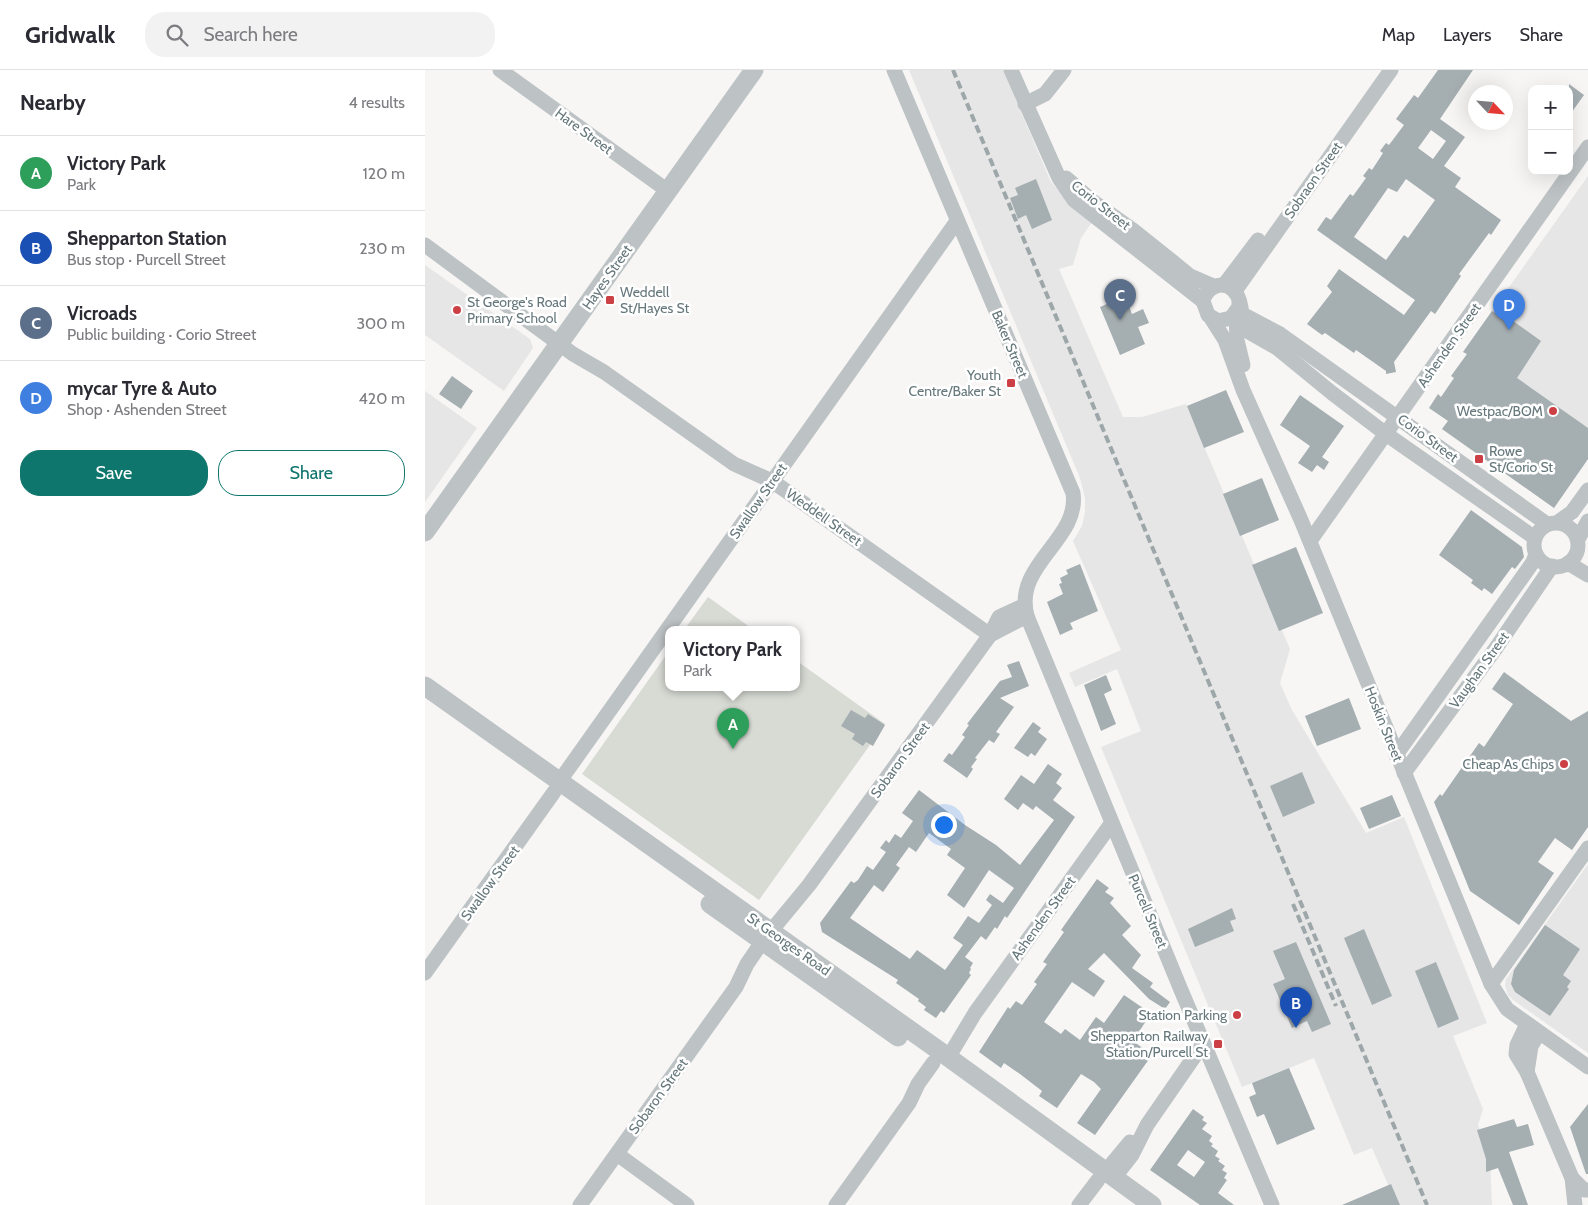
<!DOCTYPE html>
<html lang="en">
<head>
<meta charset="utf-8">
<style>
  :root { --surface:#fff; --page:#f2f2f3; --text:#2b2b33; --muted:#7c7c81; --line:#e1e1e2; --accent:#0f766e }
  body { margin:0; font-family:Cabin,sans-serif; background:var(--page); color:var(--text) }
  .controls { position:absolute; right:15px; top:15px; display:grid; overflow:hidden; border-radius:10px; box-shadow:0 5px 20px #0002 }
  .controls button { width:45px; height:45px; display:grid; place-items:center; padding:0; border:0; border-bottom:1px solid var(--line); background:var(--surface); color:var(--text); font:25px sans-serif }
  .compass { position:absolute; left:1043px; top:15px; width:45px; height:45px; border-radius:50%; background:var(--surface); box-shadow:0 5px 20px #0002; rotate:116deg }
  .you { position:absolute; left:518px; top:754px; width:18px; height:18px; margin:-12px; border:4px solid #fff; border-radius:50%; background:#1a73e8; box-shadow:0 0 0 8px #1a73e833 }
  .badge { display:grid; place-items:center; width:32px; height:32px; border-radius:50%; background:var(--accent); color:#fff; font-size:16px; font-weight:700 }
  .pin { position:absolute; translate:-50% -41px; filter:drop-shadow(0 1px 2px #0008) }
  .pin::after { content:''; position:absolute; top:26px; width:18px; height:15px; background:inherit; clip-path:polygon(0 0,100% 0,50% 100%) }
  .popup { position:absolute; left:240px; top:556px; width:135px; height:65px; box-sizing:border-box; display:grid; place-content:center; border-radius:10px; background:var(--surface); filter:drop-shadow(0 1px 4px #0005); font-size:16px; white-space:nowrap; color:var(--muted) }
  .popup b { font-size:19px; color:var(--text) }
  .popup::after { content:''; position:absolute; left:50%; top:100%; margin-left:-10px; border:10px solid transparent; border-top-color:var(--surface) }
  .list { margin:0; padding:0; list-style:none }
  h2 { display:flex; justify-content:space-between; align-items:center; height:65px; margin:0; padding:0 20px; font-size:21px }
  h2 small { font-size:16px; font-weight:400; color:var(--muted) }
  .list li { display:grid; grid-template-columns:32px 1fr auto; gap:15px; align-items:center; box-sizing:border-box; height:75px; padding:0 20px; border-top:1px solid var(--line) }
  .list b { display:block; font-size:19px; white-space:nowrap }
  .list p { margin:0; font-size:16px; white-space:nowrap; color:var(--muted) }
  .list em { font-size:16px; font-style:normal; color:var(--muted) }
  .actions { display:flex; gap:10px; padding:15px 20px }
  .actions a { flex:1; padding:11px 0; border:1px solid var(--accent); border-radius:20px; text-align:center; font-size:18px; color:var(--accent) }
  .actions .main { background:var(--accent); color:#fff }
  .icon { flex:none; width:28px; height:28px; fill:none; stroke:currentColor; stroke-width:2; stroke-linecap:round; stroke-linejoin:round }
  .map { position:relative; flex:none; width:1163px; height:1135px; overflow:hidden }
  header { display:flex; align-items:center; gap:30px; box-sizing:border-box; height:70px; padding:0 25px; background:var(--surface); border-bottom:1px solid var(--line) }
  header strong { font-size:24px }
  nav { display:flex; gap:28px; margin-inline-start:auto; font-size:18px }
  .search { width:350px; height:45px; background:var(--page); display:flex; align-items:center; gap:12px; box-sizing:border-box; padding:0 18px; border-radius:20px; color:var(--muted); font-size:19px }
  main { display:flex }
  aside { flex:1; background:var(--surface) }
  .map>svg:first-child { display:block }
</style>
</head>
<body>
<header>
<strong>Gridwalk</strong>
<div class="search"><svg class="icon" aria-label="search" viewBox="0 0 24 24"><circle cx="10" cy="10" r="6"/><path d="M15 15l6 6"/></svg>Search here</div>
<nav><a>Map</a><a>Layers</a><a>Share</a></nav>
</header>
<main>
<aside>
<h2>Nearby<small>4 results</small></h2>
<ul class="list">
<li><span class="badge" style="background:#2e9e5b">A</span><div><b>Victory Park</b><p>Park</p></div><em>120 m</em></li>
<li><span class="badge" style="background:#1a4fb4">B</span><div><b>Shepparton Station</b><p>Bus stop · Purcell Street</p></div><em>230 m</em></li>
<li><span class="badge" style="background:#5c6f8a">C</span><div><b>Vicroads</b><p>Public building · Corio Street</p></div><em>300 m</em></li>
<li><span class="badge" style="background:#3f7fe0">D</span><div><b>mycar Tyre &amp; Auto</b><p>Shop · Ashenden Street</p></div><em>420 m</em></li>
</ul>
<div class="actions"><a class="main">Save</a><a>Share</a></div>
</aside>
<div class="map">
<svg width="1163" height="1135" viewBox="0 0 1163 1135">
  <rect width="100%" height="100%" fill="#f7f6f5"/>
  <g fill="#e5e6e5">
    <path d="M484 0H578L626 112 646 135 667 152 656 168 648 195 634 199 698 347H717L761 334 865 579 855 613 867 640 941 763 979 747 1062 953 1028 966 1058 1039 1053 1055 1065 1090 1067 1135H972L947 1078 929 1085 889 988 817 1017 676 677 716 661 692 599 650 617 644 603 696 580 648 471 657 456 660 442V428L655 408Z"/>
    <path d="M1163 106V389L1129 438 1017 359 1061 298 1038 282Z"/>
    <path d="M0 195 105 269 108 278 79 321 0 265Z"/>
    <path d="M0 321 52 358 0 432Z"/>
    <path d="M1163 794V983L1088 930 1083 925 1080 915 1081 909Z"/>
  </g>
  <g fill="#d8dbd4">
    <path d="M283 527 329 560H259Z"/>
    <path d="M244 581V618H372V591L460 654 334 830 157 704Z"/>
  </g>
  <g fill="#a5aeb1" fill-rule="evenodd">
    <path d="M1013 0H1048L1015 49 1040 67 1019 96 1036 108 1030 117 1076 150 1066 165 1064 163 1034 204 1036 206 1010 244 1006 241 969 292 971 302 961 304V301L931 280 929 283 900 263 897 265 882 254 907 222 902 216 914 199 979 245 990 230 892 160 901 147 906 150 925 124 928 126 941 108 938 106 944 98 947 100 958 83 955 81 961 73 964 75 979 55 971 49 989 25 993 28ZM1006 60 1021 71 1008 89 993 78ZM981 109 1010 130 983 168 979 165 961 190 929 167 963 118 972 122Z"/>
    <path d="M1144 14 1159 25 1144 46Z"/>
    <path d="M611 109 627 150 607 159 601 145 593 149 585 128 593 125 590 118Z"/>
    <path d="M700 226 707 244 718 239 724 253 713 257 720 274 695 285 675 237Z"/>
    <path d="M1067 241 1072 244 1074 241 1116 271 1092 308 1163 358V389L1129 438 1017 359 1023 351 1004 338 1013 324 1016 327 1029 308 1026 306 1042 284 1038 282Z"/>
    <path d="M27 306 48 321 36 339 14 324Z"/>
    <path d="M801 320 819 362 779 378 762 336Z"/>
    <path d="M875 325 919 356 897 387 904 392 899 400 892 395 887 402 873 393 885 376 855 355Z"/>
    <path d="M837 408 854 450 815 466 798 424Z"/>
    <path d="M1046 440 1097 477 1099 487 1090 499 1087 497 1067 524 1059 518 1057 521 1046 513 1048 510 1014 485Z"/>
    <path d="M871 477 898 543 854 561 827 495Z"/>
    <path d="M655 494 673 541 645 553 648 559 635 565 622 532 638 524 634 514 637 513 635 508 643 504 641 500Z"/>
    <path d="M594 591 604 616 575 628 589 637 571 662 575 664 569 673 564 670 550 688 552 689 546 697 548 699 542 708 518 691 524 683 527 685 540 667 537 665 544 655 542 654 575 611 587 607 582 595Z"/>
    <path d="M1079 602 1146 651 1163 641V757L1147 780 1130 768 1113 792 1129 803 1094 855 1045 821 1009 732 1015 724 1017 726 1054 673 1059 677 1088 634 1067 619Z"/>
    <path d="M681 605 687 620 679 624 691 654 676 661 659 615Z"/>
    <path d="M924 628 936 659 892 676 880 646Z"/>
    <path d="M426 640 440 648 443 644 460 655 448 676 441 672 438 676 427 669 430 664 416 656Z"/>
    <path d="M608 652 616 658 613 662 622 669 610 686 606 683 603 687 589 678Z"/>
    <path d="M623 694 637 704 631 713 637 718 628 730 650 747 582 848 580 846 572 859 570 857 561 870 556 866 540 887 548 893 545 898 546 899 544 903 546 905 519 943 516 941 511 948 499 940 501 937 493 931 494 929 471 913 473 910 397 862 395 853 426 811 429 813 433 810 442 796 448 800 461 782 455 778 461 770 464 773 470 764 476 768 488 751 477 743 494 720 540 755 571 775 595 795 629 750 611 736 608 740 598 733 593 740 579 729 596 705 609 714ZM504 763 526 779 522 785 540 798 522 825 539 838 564 800 589 818 578 833 565 824 561 830 567 835 554 853 543 846 528 868 538 875 520 900 492 880 485 889 425 848 449 815 458 822 475 798 471 795 484 777 491 782Z"/>
    <path d="M877 702 890 733 858 747 845 716Z"/>
    <path d="M967 725 976 746 944 759 935 738Z"/>
    <path d="M672 809 684 818 680 822 689 828 685 833 706 856 697 865 716 885 707 898 728 913 725 917 745 932 740 939 724 929 679 883 663 899 680 911 669 927 647 912 619 952 636 964 640 959 655 970 671 947 679 953 699 925 718 938 713 945 721 951 708 971 727 985 670 1065 652 1053 676 1019 669 1012 656 1004 632 1038 614 1026 617 1021 595 1004 579 993 576 998 554 982 583 937 585 939 591 931 597 935 612 914 609 912 622 894 618 892 639 862 636 860Z"/>
    <path d="M807 838 811 849 805 851 809 861 770 877 763 859Z"/>
    <path d="M1120 855 1155 879 1138 905 1146 911 1142 917 1144 919 1125 946 1090 922 1086 914 1089 900Z"/>
    <path d="M939 859 967 926 947 935 919 868Z"/>
    <path d="M871 872 906 954 887 962 882 951 867 958 848 914 860 909 848 881Z"/>
    <path d="M1011 892 1034 949 1013 958 990 901Z"/>
    <path d="M864 998 890 1059 852 1075 839 1044 832 1047 824 1027 831 1024 827 1013Z"/>
    <path d="M1163 1034V1104H1161L1145 1057Z"/>
    <path d="M768 1039 779 1047 777 1050 782 1053 777 1059 787 1066 784 1071 788 1074 786 1076 793 1081 790 1086 795 1089 793 1091 800 1096 797 1100 802 1103 799 1108 802 1110 793 1123 809 1135H775L725 1100ZM763 1080 780 1092 769 1107 752 1095Z"/>
    <path d="M1089 1049 1092 1057 1103 1054 1109 1075 1084 1082 1103 1135H1088L1073 1098 1061 1102V1089L1052 1060Z"/>
    <path d="M966 1114 975 1135H917Z"/>
  </g>
  <g fill="none" stroke-linecap="round" stroke-linejoin="round">
    <g stroke="#bdc2c4" stroke-width="15">
      <path d="M75 0 243 121"/>
      <path d="M469 0 648 423C655 470 588 494 602 546L756 920 847 1135"/>
      <path d="M586 0 634 108 649 130 778 231"/>
      <path d="M600 34 620 24 639 0"/>
      <path d="M641 108 666 130 708 160 753 196 765 206 788 216"/>
      <path d="M0 175 148 284 179 302 309 394 347 411 565 565"/>
      <path d="M799 215 833 170"/>
      <path d="M810 221 966 0"/>
      <path d="M814 231V237L806 248 793 251 783 245 778 231C781 218 798 208 809 221 815 227 816 237 817 244L855 264 1122 454"/>
      <path d="M811 246 812 270 818 295"/>
      <path d="M786 248 800 270 818 320 876 450 1066 914 1082 939 1163 997"/>
      <path d="M806 248 822 261 852 278 907 323 961 364 1110 468"/>
      <path d="M1133 452 1147 442 1163 420"/>
      <circle cx="1131" cy="475" r="22"/>
      <path d="M1153 469 1163 451"/>
      <path d="M885 471 1163 77"/>
      <path d="M1143 493 1163 505"/>
      <path d="M565 565 602 546"/>
      <path d="M971 685 1108 492 1111 484"/>
      <path d="M979 703 1071 578 1127 496"/>
      <path d="M134 712 532 151"/>
      <path d="M346 861 384 815 565 565 574 547 600 535"/>
      <path d="M0 903 129 722"/>
      <path d="M1066 914 1163 778"/>
      <path d="M1102 954 1092 975 1091 984 1102 1002 1147 1108 1150 1135"/>
      <path d="M523 988 550 943 686 754"/>
      <path d="M1102 1002 1106 976 1114 963"/>
      <path d="M192 1084 262 1135"/>
      <path d="M680 1102 705 1072"/>
      <path d="M689 1108 707 1085 722 1055 778 974"/>
      <path d="M1147 1108 1159 1120H1163"/>
      <path d="M155 1135 311 917 322 894 337 872"/>
      <path d="M411 1135 484 1033 493 1014 508 993"/>
      <path d="M654 1135 673 1110"/>
    </g>
    <g stroke="#bdc2c4" stroke-width="19">
      <path d="M0 462 329 0"/>
      <path d="M0 616 516 982 727 1135"/>
      <path d="M285 834 473 967"/>
    </g>
    <g stroke="#9da6a8" stroke-width="4" stroke-dasharray="8 4" stroke-linecap="butt">
      <path d="M528 0 1002 1135"/>
      <path d="M868 834 911 936"/>
    </g>
  </g>
  <g fill="#cc3f44" stroke="#fff" stroke-width="2">
    <rect x="180" y="225" width="10" height="10" rx="2.5"/>
    <circle cx="32" cy="240" r="5"/>
    <rect x="581" y="308" width="10" height="10" rx="2.5"/>
    <circle cx="1128" cy="341" r="5"/>
    <rect x="1049" y="384" width="10" height="10" rx="2.5"/>
    <circle cx="1139" cy="694" r="5"/>
    <circle cx="812" cy="945" r="5"/>
    <rect x="788" y="969" width="10" height="10" rx="2.5"/>
  </g>
  <g text-anchor="middle" stroke-width="5" stroke-linejoin="round" paint-order="stroke">
    <g font-size="14" fill="#66787c" stroke="#fff">
      <text transform="translate(159 61) rotate(36)" y="5">Hare Street</text>
      <text transform="translate(888 110) rotate(-55)" y="5">Sobraon Street</text>
      <text transform="translate(676 135) rotate(38)" y="5">Corio Street</text>
      <text transform="translate(182 207) rotate(-55)" y="5">Hayes Street</text>
      <text transform="translate(585 274) rotate(67)" y="5">Baker Street</text>
      <text transform="translate(1024 275) rotate(-55)" y="5">Ashenden Street</text>
      <text transform="translate(1003 368) rotate(36)" y="5">Corio Street</text>
      <text transform="translate(333 431) rotate(-55)" y="5">Swallow Street</text>
      <text transform="translate(399 447) rotate(35)" y="5">Weddell Street</text>
      <text transform="translate(1054 600) rotate(-54)" y="5">Vaughan Street</text>
      <text transform="translate(959 654) rotate(68)" y="5">Hoskin Street</text>
      <text transform="translate(475 690) rotate(-54)" y="5">Sobaron Street</text>
      <text transform="translate(65 813) rotate(-54)" y="5">Swallow Street</text>
      <text transform="translate(723 841) rotate(67)" y="5">Purcell Street</text>
      <text transform="translate(618 848) rotate(-54)" y="5">Ashenden Street</text>
      <text transform="translate(364 874) rotate(35)" y="5">St Georges Road</text>
      <text transform="translate(233 1026) rotate(-54)" y="5">Sobaron Street</text>
    </g>
    <g font-size="14" fill="#66787c" stroke="#fff" text-anchor="end">
      <text x="195" y="227" text-anchor="start">Weddell<tspan x="195" dy="16">St/Hayes St</tspan></text>
      <text x="42" y="237" text-anchor="start">St George's Road<tspan x="42" dy="16">Primary School</tspan></text>
      <text x="576" y="310">Youth<tspan x="576" dy="16">Centre/Baker St</tspan></text>
      <text x="1118" y="346">Westpac/BOM</text>
      <text x="1064" y="386" text-anchor="start">Rowe<tspan x="1064" dy="16">St/Corio St</tspan></text>
      <text x="1129" y="699">Cheap As Chips</text>
      <text x="802" y="950">Station Parking</text>
      <text x="783" y="971">Shepparton Railway<tspan x="783" dy="16">Station/Purcell St</tspan></text>
    </g>
  </g>
</svg>
<div class="controls">
<button>+</button>
<button>−</button>
</div>
<svg class="compass" viewBox="-18 -18 36 36"><path d="M0-13l5 13h-10z" fill="#e53935"/><path d="M0 13l5-13h-10z" fill="#7c7c81"/></svg>
<div class="you"></div>
<div class="pin badge" style="left:308px;top:679px;background:#2e9e5b">A</div>
<div class="popup"><b>Victory Park</b>Park</div>
<div class="pin badge" style="left:871px;top:958px;background:#1a4fb4">B</div>
<div class="pin badge" style="left:695px;top:250px;background:#5c6f8a">C</div>
<div class="pin badge" style="left:1084px;top:260px;background:#3f7fe0">D</div>
</div>
</main>
</body>
</html>
